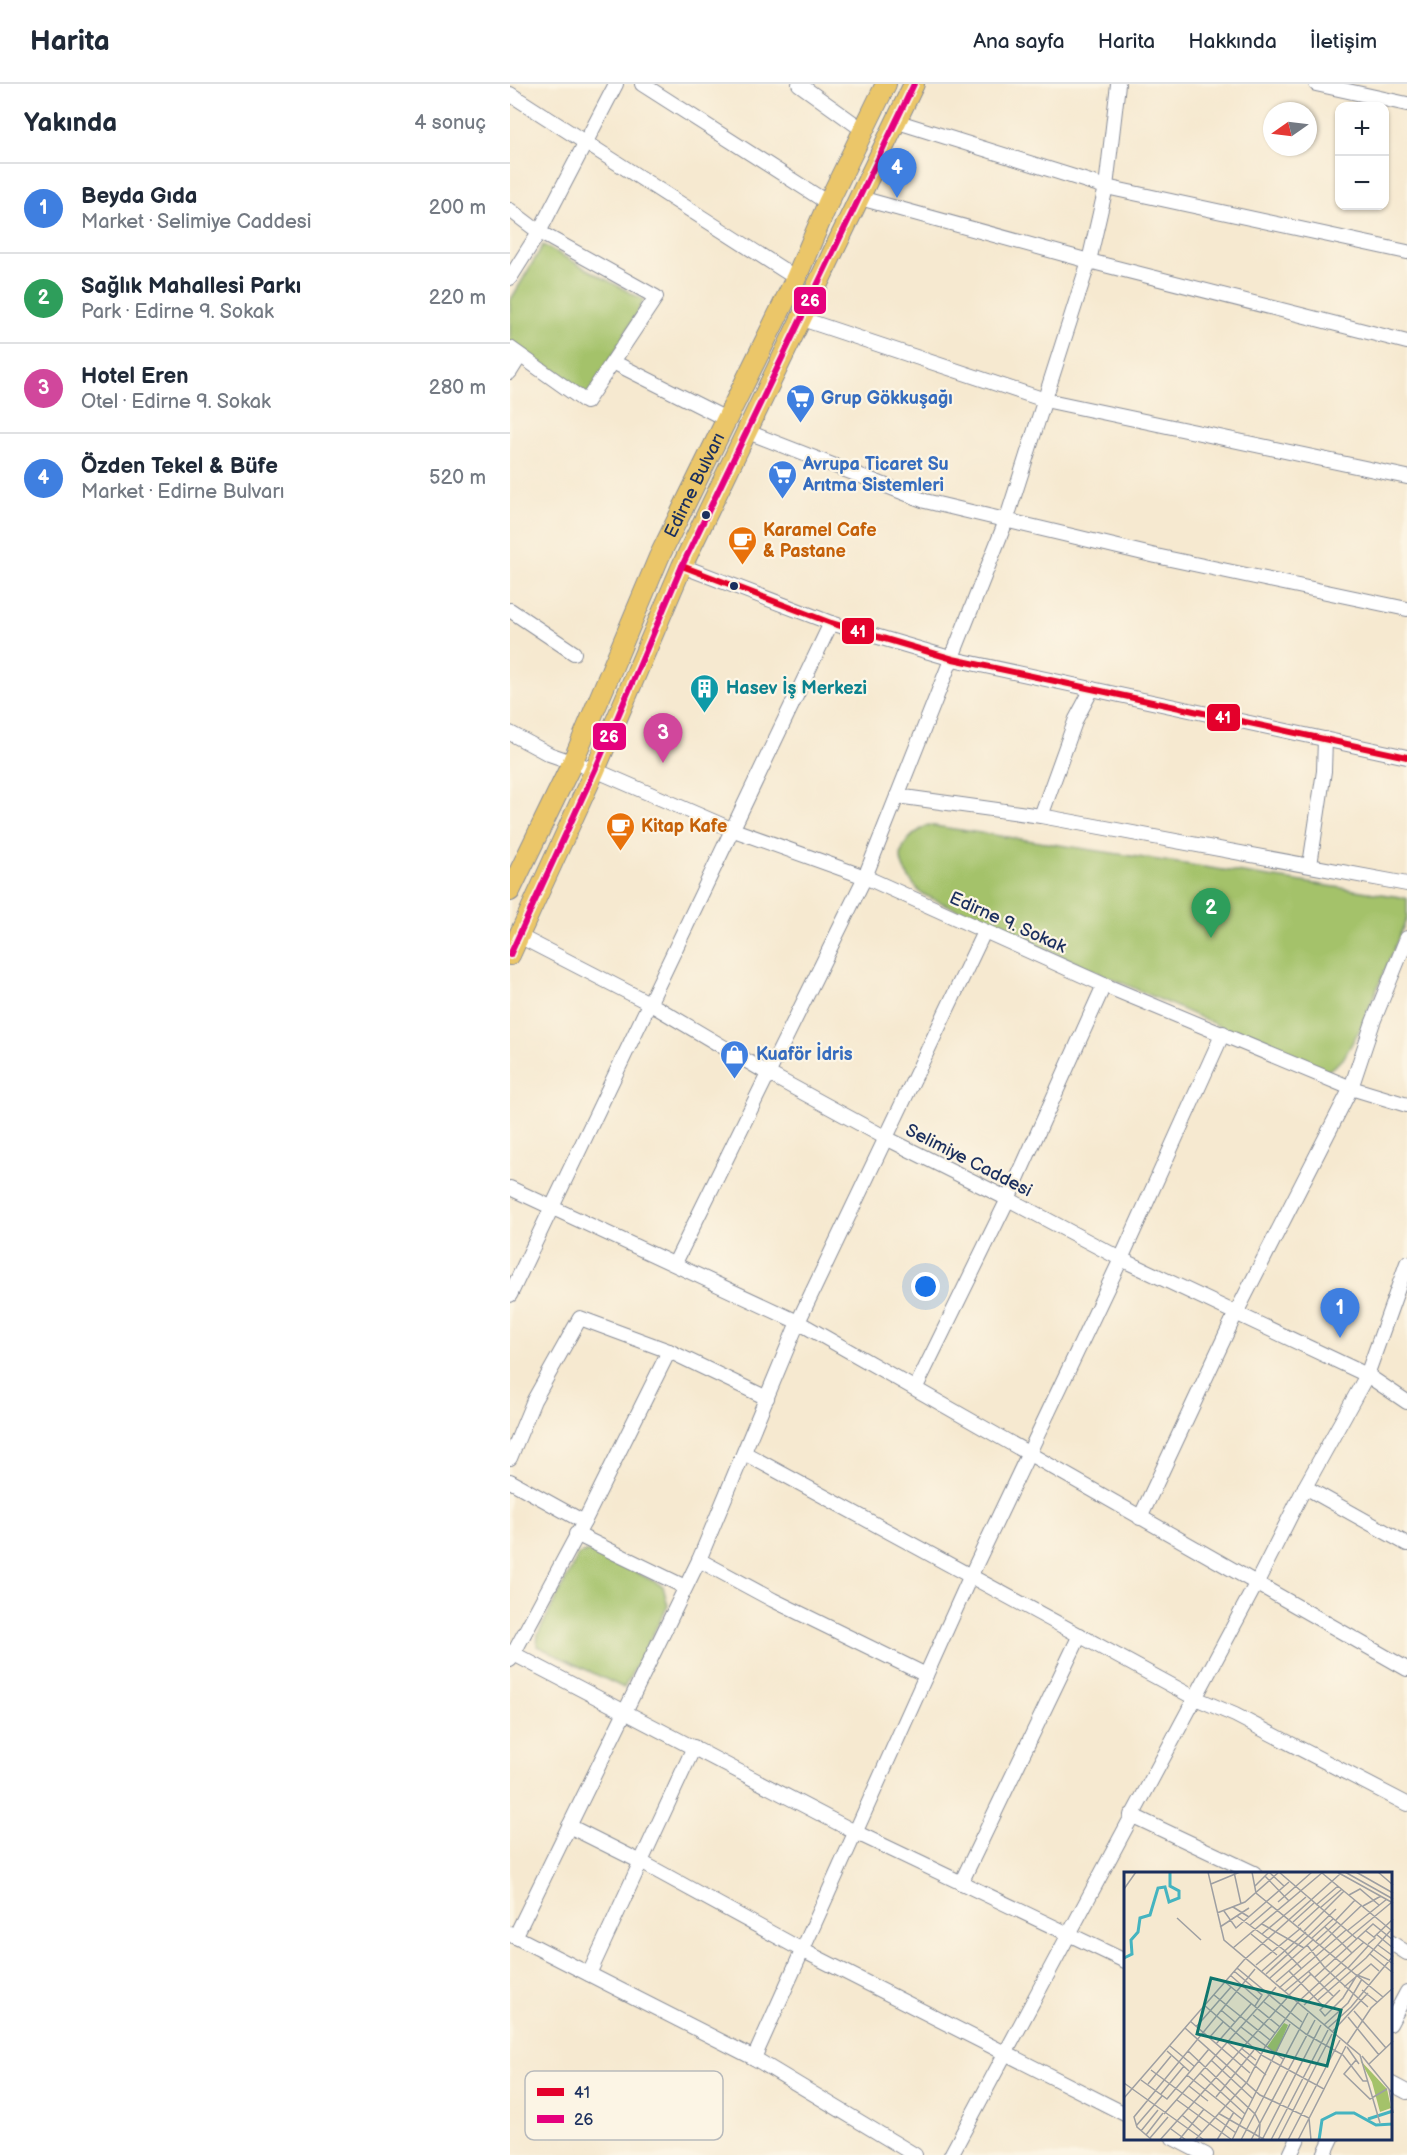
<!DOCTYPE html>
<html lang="tr">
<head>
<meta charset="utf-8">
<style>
  :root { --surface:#fff; --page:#f6f6f7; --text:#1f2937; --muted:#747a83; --line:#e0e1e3; --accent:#db2777 }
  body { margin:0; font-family:"Balsamiq Sans",sans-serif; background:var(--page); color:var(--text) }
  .controls { position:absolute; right:18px; top:18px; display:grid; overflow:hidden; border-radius:12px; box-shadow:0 2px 4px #0004 }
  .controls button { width:54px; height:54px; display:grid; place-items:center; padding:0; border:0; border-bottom:2px solid var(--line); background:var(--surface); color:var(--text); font:30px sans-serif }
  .compass { position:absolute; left:753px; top:18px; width:54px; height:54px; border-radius:50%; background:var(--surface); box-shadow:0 2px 4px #0004; rotate:256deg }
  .you { position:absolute; left:416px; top:1203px; width:21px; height:21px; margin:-15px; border:4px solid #fff; border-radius:50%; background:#1a73e8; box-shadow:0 0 0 9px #1a73e833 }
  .badge { display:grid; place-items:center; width:39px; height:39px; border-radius:50%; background:var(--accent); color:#fff; font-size:20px; font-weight:700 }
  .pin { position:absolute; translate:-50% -50px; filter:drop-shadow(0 2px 3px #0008) }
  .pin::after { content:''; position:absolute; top:32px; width:21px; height:18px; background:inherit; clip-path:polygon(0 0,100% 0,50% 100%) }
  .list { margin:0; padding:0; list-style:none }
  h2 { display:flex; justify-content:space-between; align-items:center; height:78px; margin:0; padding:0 24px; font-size:26px }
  h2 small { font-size:20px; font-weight:400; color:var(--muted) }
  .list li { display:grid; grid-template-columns:39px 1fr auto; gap:18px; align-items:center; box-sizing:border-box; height:90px; padding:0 24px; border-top:2px solid var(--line) }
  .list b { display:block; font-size:22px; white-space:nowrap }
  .list p { margin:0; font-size:20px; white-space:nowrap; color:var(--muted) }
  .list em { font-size:20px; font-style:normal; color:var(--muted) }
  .map { position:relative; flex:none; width:897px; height:2071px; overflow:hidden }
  header { display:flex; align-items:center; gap:36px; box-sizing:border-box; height:84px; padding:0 30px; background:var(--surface); border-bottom:2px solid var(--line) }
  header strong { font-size:28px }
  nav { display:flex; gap:33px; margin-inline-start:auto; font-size:21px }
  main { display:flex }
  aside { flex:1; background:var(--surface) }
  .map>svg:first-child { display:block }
</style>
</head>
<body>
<header>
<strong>Harita</strong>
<nav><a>Ana sayfa</a><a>Harita</a><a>Hakkında</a><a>İletişim</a></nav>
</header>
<main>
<aside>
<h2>Yakında<small>4 sonuç</small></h2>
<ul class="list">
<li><span class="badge" style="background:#3f7fe0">1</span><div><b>Beyda Gıda</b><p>Market · Selimiye Caddesi</p></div><em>200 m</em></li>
<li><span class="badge" style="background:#2e9e5b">2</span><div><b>Sağlık Mahallesi Parkı</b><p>Park · Edirne 9. Sokak</p></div><em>220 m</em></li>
<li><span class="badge" style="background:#d1479c">3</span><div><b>Hotel Eren</b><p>Otel · Edirne 9. Sokak</p></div><em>280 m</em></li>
<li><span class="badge" style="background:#3f7fe0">4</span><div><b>Özden Tekel &amp; Büfe</b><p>Market · Edirne Bulvarı</p></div><em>520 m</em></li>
</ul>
</aside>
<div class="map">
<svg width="897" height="2071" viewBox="0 0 897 2071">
  <rect width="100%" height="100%" fill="#fcf5e5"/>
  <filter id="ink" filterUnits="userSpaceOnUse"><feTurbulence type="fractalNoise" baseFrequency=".0167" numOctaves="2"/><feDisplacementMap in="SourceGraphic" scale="12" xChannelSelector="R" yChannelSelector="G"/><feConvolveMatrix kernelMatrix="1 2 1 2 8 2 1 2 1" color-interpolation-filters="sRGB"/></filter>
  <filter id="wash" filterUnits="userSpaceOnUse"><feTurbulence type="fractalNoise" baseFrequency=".008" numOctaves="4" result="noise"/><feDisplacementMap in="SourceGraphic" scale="24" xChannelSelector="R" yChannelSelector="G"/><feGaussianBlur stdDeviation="1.35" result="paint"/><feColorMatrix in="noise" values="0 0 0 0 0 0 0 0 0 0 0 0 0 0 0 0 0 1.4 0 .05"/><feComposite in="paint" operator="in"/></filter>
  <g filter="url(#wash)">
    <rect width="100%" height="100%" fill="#f6e9d0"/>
    <g fill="#a4c26a" stroke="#607864" stroke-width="1.5">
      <path d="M33 161 134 216 79 314 0 260V217Z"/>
      <path d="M418 741 897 814V834L850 945 833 975 815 989 412 810C386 782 380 762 418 741Z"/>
      <path d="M85 1467 153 1502 158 1522 114 1604 27 1562 28 1550 69 1470Z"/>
    </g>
  </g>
  <g filter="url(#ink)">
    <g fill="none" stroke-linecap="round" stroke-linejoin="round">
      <defs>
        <g id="minor">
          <path d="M132 0 318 119"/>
          <path d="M289 0 353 46"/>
          <path d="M806 0 897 20"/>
          <path d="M0 10 286 194"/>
          <path d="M385 37 596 103 897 168"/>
          <path d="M350 114 579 177 897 258"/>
          <path d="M0 126 29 148 146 213 76 318 0 264"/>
          <path d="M0 194 29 148 106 0"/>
          <path d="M289 234 535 316 897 393"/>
          <path d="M103 278 216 335"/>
          <path d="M0 288 10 272"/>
          <path d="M238 348 415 417 646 472 897 525"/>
          <path d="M172 482 321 539 443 575 897 673"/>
          <path d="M0 526 64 569"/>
          <path d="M0 649 39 670 85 686 221 745 355 793 594 901 841 1004 897 1021"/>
          <path d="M387 712 531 732 897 800"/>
          <path d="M531 732 566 635 582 605"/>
          <path d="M800 781 814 687 815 655"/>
          <path d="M11 853 139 919 259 990 378 1055 498 1115 611 1175 857 1291 897 1318"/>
          <path d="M0 1104 288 1238 897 1585"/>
          <path d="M165 1179 355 793 496 437 579 177 596 103 608 0"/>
          <path d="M0 1211 321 539"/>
          <path d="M406 1303 498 1115 594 901"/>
          <path d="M236 1370 683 1613 725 1631 897 1720"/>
          <path d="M0 1374 24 1316 70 1234 159 1267 257 1314"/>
          <path d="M0 1397 74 1438"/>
          <path d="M795 1403 897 1460"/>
          <path d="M630 1434 725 1231 841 1004 863 938 897 854"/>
          <path d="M66 1450 175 1503"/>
          <path d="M189 1476 263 1516 416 1591"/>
          <path d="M0 1568 345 1748 615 1877"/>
          <path d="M0 1576 74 1438 159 1267"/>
          <path d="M621 1731 744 1789"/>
          <path d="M59 1742 131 1778 292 1866 615 2030"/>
          <path d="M451 1799 570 1551"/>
          <path d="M0 1850 244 1974 405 2071"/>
          <path d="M5 1853 189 1476 288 1238 474 848"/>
          <path d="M880 1858 897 1869"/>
          <path d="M79 1890 184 1663"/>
          <path d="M880 1940 897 1908"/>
          <path d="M244 1974 461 1491 611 1175 713 949"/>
          <path d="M880 1999 897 2008"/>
          <path d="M663 2054 696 2071"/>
          <path d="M441 2071 746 1500 795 1403 857 1291 897 1179"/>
          <path d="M780 2071 788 2054"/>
          <path d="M814 2071 822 2054"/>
        </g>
        <g id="highway">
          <path id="s1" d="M0 807 63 677 149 473 286 194 318 119 376 0"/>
          <path d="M0 871 85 686 172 482 404 0"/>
        </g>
      </defs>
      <use href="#minor" stroke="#888c97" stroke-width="16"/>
      <use href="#highway" stroke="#888c97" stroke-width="22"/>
      <use href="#minor" stroke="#fff" stroke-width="14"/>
      <use href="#highway" stroke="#ebc669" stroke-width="20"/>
      <defs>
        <path id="bus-1" d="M172 482 321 539 443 575 897 673"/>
        <path id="bus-2" d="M0 871 85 686 172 482 404 0"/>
      </defs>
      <use href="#bus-1" stroke="#fcf5e5" stroke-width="10"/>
      <use href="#bus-2" stroke="#fcf5e5" stroke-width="10"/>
      <use href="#bus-1" stroke="#e4002b" stroke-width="6"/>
      <use href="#bus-2" stroke="#e5007d" stroke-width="6"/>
    </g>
  </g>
  <defs>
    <symbol id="supermarket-pin" viewBox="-11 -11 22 30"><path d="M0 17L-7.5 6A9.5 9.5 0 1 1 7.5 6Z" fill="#3f7fe0" stroke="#fcf5e5"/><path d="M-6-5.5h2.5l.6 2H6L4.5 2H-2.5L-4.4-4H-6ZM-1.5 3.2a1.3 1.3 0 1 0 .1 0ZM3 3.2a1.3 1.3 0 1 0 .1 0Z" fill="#fff"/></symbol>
    <symbol id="cafe-pin" viewBox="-11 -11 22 30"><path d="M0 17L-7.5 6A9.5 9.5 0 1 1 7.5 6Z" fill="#e8710a" stroke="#fcf5e5"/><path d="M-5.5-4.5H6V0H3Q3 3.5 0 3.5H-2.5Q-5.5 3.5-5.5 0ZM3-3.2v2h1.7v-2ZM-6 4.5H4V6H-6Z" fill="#fff"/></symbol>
    <symbol id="building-pin" viewBox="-11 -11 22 30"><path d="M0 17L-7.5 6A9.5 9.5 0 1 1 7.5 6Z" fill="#0f9aa8" stroke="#fcf5e5"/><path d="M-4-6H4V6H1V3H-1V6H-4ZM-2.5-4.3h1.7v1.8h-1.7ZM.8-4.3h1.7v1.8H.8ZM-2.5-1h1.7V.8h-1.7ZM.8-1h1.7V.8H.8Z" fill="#fff"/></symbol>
    <symbol id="shop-pin" viewBox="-11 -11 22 30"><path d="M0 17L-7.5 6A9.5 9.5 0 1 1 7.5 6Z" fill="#3f7fe0" stroke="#fcf5e5"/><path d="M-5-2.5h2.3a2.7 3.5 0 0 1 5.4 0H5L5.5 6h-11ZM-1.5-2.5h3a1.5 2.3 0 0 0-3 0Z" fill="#fff"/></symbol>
  </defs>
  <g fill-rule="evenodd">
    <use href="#supermarket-pin" x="274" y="298" width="33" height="45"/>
    <use href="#supermarket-pin" x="256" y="374" width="33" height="45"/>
    <use href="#cafe-pin" x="216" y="440" width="33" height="45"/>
    <use href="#building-pin" x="178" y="588" width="33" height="45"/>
    <use href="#cafe-pin" x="94" y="726" width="33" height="45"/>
    <use href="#shop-pin" x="208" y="954" width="33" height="45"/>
  </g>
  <g fill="#1b2f5e" stroke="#fcf5e5" stroke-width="2">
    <circle cx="196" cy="431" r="5"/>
    <circle cx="224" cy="502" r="5"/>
  </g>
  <g text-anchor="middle" stroke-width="4.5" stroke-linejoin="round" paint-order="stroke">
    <g font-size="18" font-weight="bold" fill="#366cbe" stroke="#fcf5e5" text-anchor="start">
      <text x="311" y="320">Grup Gökkuşağı</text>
      <text x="293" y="386">Avrupa Ticaret Su<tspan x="293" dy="21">Arıtma Sistemleri</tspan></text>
      <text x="246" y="976">Kuaför İdris</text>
    </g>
    <g font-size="18" fill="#1b2f5e" stroke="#fcf5e5">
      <text dy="6" stroke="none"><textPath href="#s1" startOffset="446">Edirne Bulvarı</textPath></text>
      <text transform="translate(498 838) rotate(24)" y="6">Edirne 9. Sokak</text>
      <text transform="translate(459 1076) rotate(27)" y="6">Selimiye Caddesi</text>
    </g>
    <g font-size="18" font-weight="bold" fill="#c56008" stroke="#fcf5e5" text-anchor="start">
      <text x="253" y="452">Karamel Cafe<tspan x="253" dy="21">&amp; Pastane</tspan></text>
      <text x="131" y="748">Kitap Kafe</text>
    </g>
    <g font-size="18" font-weight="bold" fill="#0d838f" stroke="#fcf5e5" text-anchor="start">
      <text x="216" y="610">Hasev İş Merkezi</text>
    </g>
  </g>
  <g transform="translate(614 1788)">
    <rect width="268" height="268" fill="#f6e9d0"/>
    <path d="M160 151 164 153 152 182 143 175ZM236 188 263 217 267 236 256 240 248 210Z" fill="#a4c26a"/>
    <path fill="none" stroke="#45b4c0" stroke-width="3" d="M0 86 8 82 7 68 14 60 16 46 26 43 34 16 41 15 45 30 55 26V19L46 14V0M244 247 269 239M195 268 198 248 212 241H230L252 253 269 252"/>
    <path fill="none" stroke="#9e9fa2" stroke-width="1.5" d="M84 0 100 68 236 183 256 251M110 0 117 32M128 0 132 21 259 125M145 0 160 14M155 0 233 67M213 0 269 31M221 0 269 27M232 0 269 21M254 0 269 13M198 1 267 58M141 4 165 29M87 12 116 0M131 14 145 0M0 17 12 0M225 23 236 17 255 33M154 30 188 0M192 33 214 14M239 34 257 24M109 35 125 45M196 36 218 17M100 39 112 56 165 10M93 41 121 30 155 0M113 44 160 78 177 96M53 46 77 68M212 48 231 28M169 50 190 31M138 52 180 76M126 53 148 34M174 54 195 35M96 55 125 36M201 55 228 81M180 59 220 19M223 59 263 27M242 59 251 66 244 72M127 62 153 83M138 62 182 25M252 62 269 76M185 63 212 37M250 65 269 47M188 66 209 47M234 66 269 92M192 69 213 50M183 73 201 96 244 135M196 73 238 33M254 73 269 84M109 76 199 0M246 82 269 101M132 93 177 56M113 96 178 150M224 96 245 73M110 99 138 123 131 134M138 99 182 60M165 99 199 134M184 99 210 125M142 102 185 63M106 103 135 128M191 105 249 52 269 68M146 106 190 67M101 110 156 155M152 110 196 72M220 115 247 92 255 99M155 116 222 58M216 118 196 138 201 144 219 126 233 103 246 108M238 118 253 130M161 119 268 30M90 123 146 168M165 123 187 102M194 128 242 86 267 58M140 130 182 162 219 183 239 209H244M80 133 139 184 200 217 174 268M180 133 223 95M97 138 111 150M230 139 262 176M129 143 151 161M224 145 255 183M66 149 126 201M200 153 224 131 238 107M72 155 107 115M117 155 159 187M61 156 136 223 185 246 187 268M204 156 227 135 269 84M209 159 244 121M85 166 99 150M103 170 142 203M92 172 127 132M223 172 247 136 269 116M46 174 70 194M223 175 235 192M117 176 132 188M43 179 65 199M64 179 131 242 136 252 135 268M238 184 269 222M87 188 129 227M232 188 220 202 246 227 263 217M245 192 269 169M27 198 112 261M76 201 121 242M63 203 119 248M17 208 43 227 85 177M0 211 80 268M24 212 47 184M65 214 84 229M200 217 222 174M265 217 269 241M37 222 60 194M92 225 130 178M0 226 120 88 216 2M53 228 108 268M94 241 141 268M40 242 152 115M58 243 78 260M12 254 38 224M47 257 62 268M17 259 34 238M22 263 39 241M26 266 44 245M28 268 13 255 10 245 131 97M36 268 163 126M55 268 80 237M71 268 123 210 141 175 174 130 240 70M93 268 110 240M108 268 166 152M117 268 184 141M127 268 191 148M138 268 197 153M147 268 204 158M154 268 208 162M164 268 216 168"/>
    <path fill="#0f766e" fill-opacity="0.15" stroke="#0f766e" stroke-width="3" d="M87 106 217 138 203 194 73 162Z"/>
    <rect width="268" height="268" fill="none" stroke="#1b2f5e" stroke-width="3"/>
  </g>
  <rect x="15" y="1987" width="198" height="69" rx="9" fill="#fcf5e5" stroke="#b8babc" stroke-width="1.5"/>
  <rect x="27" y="2004" width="27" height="8" fill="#e4002b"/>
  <rect x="27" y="2031" width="27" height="8" fill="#e5007d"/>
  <g font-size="16" fill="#1b2f5e">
    <text x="64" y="2014">41</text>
    <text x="64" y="2041">26</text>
  </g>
  <g stroke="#fcf5e5" stroke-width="2">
    <rect x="283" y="202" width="34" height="29" rx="6" fill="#e5007d"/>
    <rect x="331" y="533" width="34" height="28" rx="6" fill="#e4002b"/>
    <rect x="696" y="619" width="35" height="29" rx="6" fill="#e4002b"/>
    <rect x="82" y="638" width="35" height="29" rx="6" fill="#e5007d"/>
  </g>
  <g font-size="16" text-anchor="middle" font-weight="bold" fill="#fff">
    <text x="300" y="222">26</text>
    <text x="348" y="553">41</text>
    <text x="713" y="639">41</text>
    <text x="99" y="658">26</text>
  </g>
</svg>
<div class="controls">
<button>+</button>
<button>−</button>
</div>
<svg class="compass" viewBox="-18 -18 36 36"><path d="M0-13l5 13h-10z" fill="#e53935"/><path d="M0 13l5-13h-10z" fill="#747a83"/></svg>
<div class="you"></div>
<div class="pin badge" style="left:830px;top:1254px;background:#3f7fe0">1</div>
<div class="pin badge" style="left:701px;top:854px;background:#2e9e5b">2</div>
<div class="pin badge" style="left:153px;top:679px;background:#d1479c">3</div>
<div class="pin badge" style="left:387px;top:114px;background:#3f7fe0">4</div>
</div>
</main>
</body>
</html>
